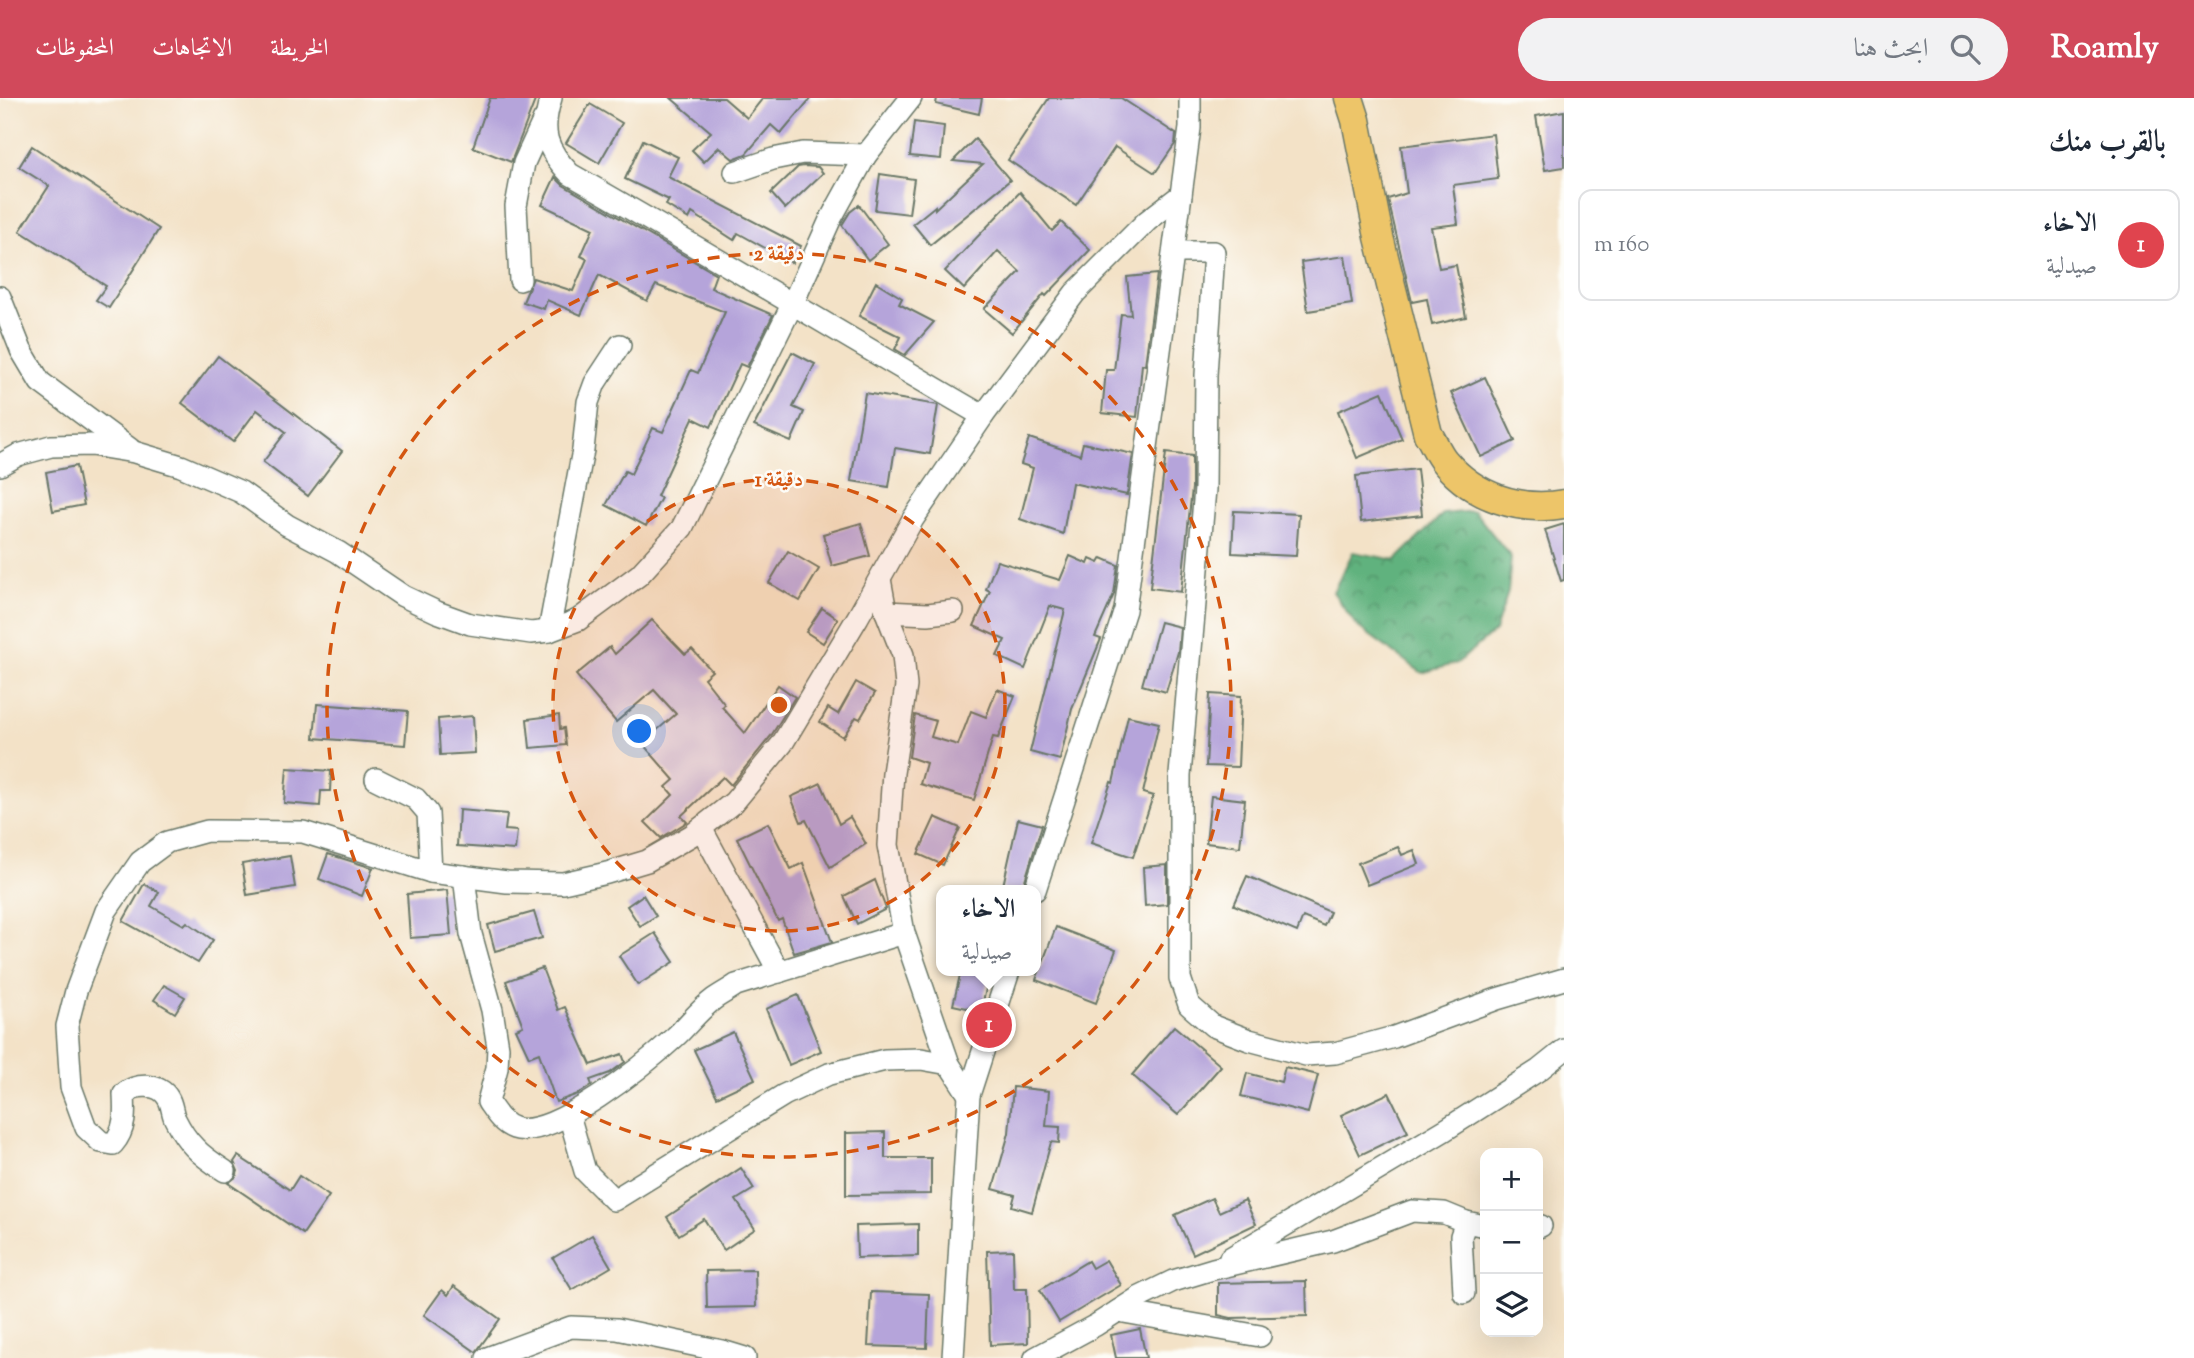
<!DOCTYPE html>
<html lang="ar">
<head>
<meta charset="utf-8">
<style>
  :root { --surface:#fff; --page:#f2f2f3; --text:#1f2937; --muted:#747a83; --line:#e0e1e3; --accent:#d1495b }
  body { margin:0; font-family:"Sorts Mill Goudy",Amiri,serif; background:var(--page); color:var(--text); direction:rtl }
  .controls { position:absolute; right:21px; bottom:21px; display:grid; overflow:hidden; border-radius:14px; box-shadow:0 7px 28px #0002 }
  .controls button { width:63px; height:63px; display:grid; place-items:center; padding:0; border:0; border-bottom:2px solid var(--line); background:var(--surface); color:var(--text); font:35px sans-serif }
  .you { position:absolute; left:640px; top:634px; width:24px; height:24px; margin:-18px; border:5px solid #fff; border-radius:50%; background:#1a73e8; box-shadow:0 0 0 10px #1a73e833 }
  .badge { display:grid; place-items:center; width:46px; height:46px; border-radius:50%; background:var(--accent); color:#fff; font-size:23px; font-weight:700 }
  .pin { position:absolute; translate:-50% -50%; border:4px solid #fff; box-shadow:0 2px 7px #0006 }
  .popup { position:absolute; left:936px; top:787px; width:105px; height:91px; box-sizing:border-box; display:grid; place-content:center; border-radius:14px; background:var(--surface); filter:drop-shadow(0 2px 5px #0005); font-size:23px; white-space:nowrap; color:var(--muted) }
  .popup b { font-size:26px; color:var(--text) }
  .popup::after { content:''; position:absolute; left:50%; top:100%; margin-left:-14px; border:14px solid transparent; border-top-color:var(--surface) }
  .list { margin:0; padding:0; list-style:none }
  h2 { display:flex; justify-content:space-between; align-items:center; height:91px; margin:0; padding:0 28px; font-size:30px }
  h2 small { font-size:23px; font-weight:400; color:var(--muted) }
  .list li { display:grid; grid-template-columns:46px 1fr auto; gap:21px; align-items:center; box-sizing:border-box; height:112px; margin:0 14px 14px; padding:0 14px; border:2px solid var(--line); border-radius:14px }
  .list b { display:block; font-size:26px; white-space:nowrap }
  .list p { margin:0; font-size:23px; white-space:nowrap; color:var(--muted) }
  .list em { font-size:23px; font-style:normal; color:var(--muted) }
  .icon { flex:none; width:38px; height:38px; fill:none; stroke:currentColor; stroke-width:2; stroke-linecap:round; stroke-linejoin:round }
  .map { position:relative; flex:none; width:1564px; height:1260px; overflow:hidden; direction:ltr }
  header { display:flex; align-items:center; gap:42px; box-sizing:border-box; height:98px; padding:0 35px; background:var(--accent); color:#fff }
  header strong { font-size:33px }
  nav { display:flex; gap:38px; margin-inline-start:auto; font-size:24px }
  .search { width:490px; height:63px; background:var(--page); display:flex; align-items:center; gap:18px; box-sizing:border-box; padding:0 24px; border-radius:38px; color:var(--muted); font-size:26px }
  main { display:flex }
  aside { flex:1; background:var(--surface) }
  .map>svg:first-child { display:block }
</style>
</head>
<body>
<header>
<strong>Roamly</strong>
<div class="search"><svg class="icon" aria-label="search" viewBox="0 0 24 24"><circle cx="10" cy="10" r="6"/><path d="M15 15l6 6"/></svg>ابحث هنا</div>
<nav><a>الخريطة</a><a>الاتجاهات</a><a>المحفوظات</a></nav>
</header>
<main>
<aside>
<h2>بالقرب منك<small></small></h2>
<ul class="list">
<li><span class="badge" style="background:#e0444e">1</span><div><b>الاخاء</b><p>صيدلية</p></div><em>160 m</em></li>
</ul>
</aside>
<div class="map">
<svg width="1564" height="1260" viewBox="0 0 1564 1260">
  <defs>
    <pattern id="forest-crowns" width="20" height="18" patternUnits="userSpaceOnUse" patternTransform="scale(1.75)"><rect width="20" height="18" fill="#61b27e"/><path d="M2 6a3 3 0 1 1 6 0M12 15a3 3 0 1 1 6 0" fill="none" stroke="#4f9268"/></pattern>
  </defs>
  <rect width="100%" height="100%" fill="#fdfcf7"/>
  <filter id="ink" filterUnits="userSpaceOnUse"><feTurbulence type="fractalNoise" baseFrequency=".0143" numOctaves="2"/><feDisplacementMap in="SourceGraphic" scale="14" xChannelSelector="R" yChannelSelector="G"/><feConvolveMatrix kernelMatrix="1 2 1 2 8 2 1 2 1" color-interpolation-filters="sRGB"/></filter>
  <filter id="wash" filterUnits="userSpaceOnUse"><feTurbulence type="fractalNoise" baseFrequency=".00686" numOctaves="4" result="noise"/><feDisplacementMap in="SourceGraphic" scale="28" xChannelSelector="R" yChannelSelector="G"/><feGaussianBlur stdDeviation="1.57" result="paint"/><feColorMatrix in="noise" values="0 0 0 0 0 0 0 0 0 0 0 0 0 0 0 0 0 1.4 0 .05"/><feComposite in="paint" operator="in"/></filter>
  <g filter="url(#wash)">
    <rect width="100%" height="100%" fill="#f3e2c7"/>
    <path fill="url(#forest-crowns)" stroke="#407859" stroke-width="2" d="M1474 413 1511 459 1508 494 1495 533 1457 565 1422 575 1357 528 1333 494 1353 454 1396 462 1443 416Z"/>
    <g id="blocks">
      <g fill="#b5a4da">
        <path d="M490 0H536L511 64 473 49Z"/>
        <path d="M671 0H724L747 20 763 0H811L781 36 771 27 746 56 733 61 719 49 704 64 692 52 711 34Z"/>
        <path d="M937 0H982L979 16 936 6Z"/>
        <path d="M1049 0H1121L1176 36 1175 46 1155 75 1115 49 1076 107 1008 62Z"/>
        <path d="M590 6 622 25 599 65 566 45Z"/>
        <path d="M1564 13V69L1545 72 1536 18Z"/>
        <path d="M914 24 944 28 941 61 910 58Z"/>
        <path d="M1493 36 1498 81 1453 87 1458 126 1431 129 1439 170 1456 167 1466 219 1432 227 1427 201 1412 204 1388 101 1407 95 1401 48Z"/>
        <path d="M975 41 1010 82 930 147 913 126 935 108V111L983 66 953 63Z"/>
        <path d="M643 42 678 59 668 79 801 148 792 165 738 135 734 142 692 115 689 121 666 107 669 102 625 81Z"/>
        <path d="M32 48 159 131 109 210 96 202 106 188 20 133 49 88 19 69Z"/>
        <path d="M804 68 818 69 823 75 785 111 771 95 798 69Z"/>
        <path d="M880 76 914 81 909 116 875 112Z"/>
        <path d="M555 79 563 87 716 176 711 190 773 217 747 269 740 266 711 329 693 320 657 398 661 400 646 428 606 407 625 373 631 376 653 330 663 334 691 272 698 275 725 214 656 187 647 203 599 177 581 217 547 202 544 211 523 204 533 180 573 193 587 161 581 158 593 131 542 107Z"/>
        <path d="M1020 94 1052 133 1061 124 1090 152 1046 198 1044 196 1012 235 984 211 1020 174 998 153 964 191 945 173Z"/>
        <path d="M859 107 888 146 868 162 842 127 850 114Z"/>
        <path d="M1345 158 1352 206 1308 213 1301 164Z"/>
        <path d="M1157 176 1145 267 1142 266 1137 319 1102 315 1106 272H1114L1121 216 1131 217 1127 179Z"/>
        <path d="M876 184 902 200 899 206 934 224 905 257 895 251 901 239 859 218Z"/>
        <path d="M792 254 815 266 793 309 804 314 791 344 754 328Z"/>
        <path d="M218 258 342 353 308 398 263 364 286 334 257 312 233 344 182 305Z"/>
        <path d="M1485 279 1515 343 1481 359 1451 295Z"/>
        <path d="M1382 294 1402 341 1357 360 1338 313Z"/>
        <path d="M865 295 938 307 930 356 895 350 889 389 851 383Z"/>
        <path d="M1029 340 1080 357 1083 345 1133 356 1127 397 1072 385 1063 436 1020 421 1033 370 1021 366Z"/>
        <path d="M1166 355 1192 358V390L1181 494 1150 490Z"/>
        <path d="M76 368 84 407 53 413 46 374Z"/>
        <path d="M1417 371 1422 417 1361 424 1356 378Z"/>
        <path d="M1234 413 1299 416 1296 458 1232 455Z"/>
        <path d="M861 425 870 458 832 468 823 436Z"/>
        <path d="M1564 426V482L1561 483 1545 432Z"/>
        <path d="M788 453 819 471 800 503 769 485Z"/>
        <path d="M1070 458 1088 466 1090 461 1099 465 1102 460 1118 467 1114 496 1095 539 1101 541 1072 611 1060 662 1030 654 1065 512 1050 508 1025 571 997 558 1005 542 974 528 990 493 986 491 997 463 1060 482Z"/>
        <path d="M822 510 838 521 823 545 806 534Z"/>
        <path d="M652 522 685 556 692 551 712 573 704 580 725 607 722 609 745 635 778 587 795 599 771 638 731 687 723 679 681 718 687 724 661 740 645 724 673 697 666 689 674 682 642 645 676 616 654 592 616 624 576 577 610 549 615 556Z"/>
        <path d="M1160 524 1180 529 1178 554 1166 594 1142 587Z"/>
        <path d="M856 584 875 595 860 621 856 619 843 639 820 624 828 610 838 616Z"/>
        <path d="M997 591 1015 598 998 640 993 639 974 702 920 686 926 665 909 659 915 617 936 623 931 639 958 647 971 613 986 619Z"/>
        <path d="M1210 596 1241 598 1238 669 1206 668Z"/>
        <path d="M317 606 408 613 405 647 314 640Z"/>
        <path d="M559 617 560 631 564 630 566 647 530 650 527 621Z"/>
        <path d="M473 618 475 655 440 657 438 621Z"/>
        <path d="M1128 618 1159 625 1143 695 1153 698 1133 759 1091 745 1111 684 1113 685Z"/>
        <path d="M287 670 331 673 330 693H321L320 708 284 705Z"/>
        <path d="M821 685 839 726 850 719 866 746 830 769 806 722 801 724 791 699Z"/>
        <path d="M1211 698 1245 702 1240 749 1206 745Z"/>
        <path d="M459 712 507 716 505 732 517 733 515 752 457 748Z"/>
        <path d="M935 719 960 730 943 767 918 756Z"/>
        <path d="M1018 721 1042 727 1022 792H1002Z"/>
        <path d="M768 725 791 771 803 765 832 844 794 855 782 821 778 823 737 740Z"/>
        <path d="M1398 749 1402 757 1414 752 1419 766 1367 787 1358 765Z"/>
        <path d="M328 756 373 770 362 798 319 781Z"/>
        <path d="M290 758 295 789 247 797 242 766Z"/>
        <path d="M1167 767V806L1145 808 1143 769Z"/>
        <path d="M1247 778 1330 814 1324 828 1303 819 1297 834 1234 807Z"/>
        <path d="M875 782 886 811 857 826 844 798Z"/>
        <path d="M144 786 159 794 151 808 184 827 187 824 213 842 198 865 123 823Z"/>
        <path d="M447 792 451 837 410 840 407 796Z"/>
        <path d="M643 797 656 818 640 828 627 808Z"/>
        <path d="M534 814 542 840 495 853 488 827Z"/>
        <path d="M1056 829 1116 852 1096 905 1036 882Z"/>
        <path d="M655 835 674 864 638 887 619 858Z"/>
        <path d="M542 870 558 912 565 909 591 967 622 956 625 964 610 975 590 982 592 987 578 996 556 1004 539 955 529 959 516 931 523 928 506 883Z"/>
        <path d="M961 873H990L981 913 953 907Z"/>
        <path d="M164 887 185 899 175 915 154 902Z"/>
        <path d="M798 897 821 953 789 967 766 911Z"/>
        <path d="M1174 928 1221 968 1178 1017 1132 977Z"/>
        <path d="M733 934 755 981 717 999 694 952Z"/>
        <path d="M1285 969 1318 977 1308 1015 1241 998 1247 975 1281 984Z"/>
        <path d="M1013 989 1049 993 1046 1028 1060 1029 1059 1045 1051 1044 1032 1114 1012 1108 1015 1097 993 1091 1009 1035Z"/>
        <path d="M1389 995 1408 1034 1360 1057 1341 1017Z"/>
        <path d="M885 1034V1060H931V1096L846 1097V1035Z"/>
        <path d="M238 1058 290 1092 299 1078 329 1098 303 1136 228 1085 236 1079 238 1073 234 1064Z"/>
        <path d="M741 1070 754 1091 736 1102 755 1131 724 1152 704 1121 679 1137 667 1119Z"/>
        <path d="M1212 1100 1219 1114 1245 1102 1256 1126 1193 1156 1175 1117Z"/>
        <path d="M918 1126V1158L857 1160 856 1128Z"/>
        <path d="M592 1137 611 1169 572 1192 553 1160Z"/>
        <path d="M1013 1152 1014 1191H1027L1028 1245 990 1247 987 1153Z"/>
        <path d="M1106 1162 1121 1187 1059 1224 1040 1192 1088 1163 1092 1170Z"/>
        <path d="M755 1172 756 1209 707 1210 706 1173Z"/>
        <path d="M1306 1183 1307 1218 1231 1220 1218 1217V1185Z"/>
        <path d="M454 1188 500 1221 476 1254 424 1217 442 1192 448 1197Z"/>
        <path d="M871 1194 929 1196 927 1250 868 1248Z"/>
        <path d="M1140 1231 1146 1260H1116L1111 1237Z"/>
      </g>
    </g>
  </g>
  <g filter="url(#ink)">
    <use href="#blocks" fill-opacity="0" stroke="#697767" stroke-width="2"/>
    <g fill="none" stroke-linecap="round" stroke-linejoin="round">
      <defs>
        <g id="minor">
          <path d="M551 0C540 34 546 51 570 76 709 155 845 238 983 318"/>
          <path d="M735 74 773 61 803 55 866 57"/>
          <path d="M1174 154H1214L1206 277 1205 391 1180 677V880L1189 907 1213 928 1249 942 1306 957 1335 955 1394 939 1497 901 1564 881"/>
          <path d="M520 182 516 108 524 65 544 21"/>
          <path d="M0 199 21 252 40 284 130 351"/>
          <path d="M0 367 18 357 51 348 91 347 134 354 181 368 241 394 287 427 338 454 403 498 437 514 470 526 531 535 549 533 578 522 639 477 682 430 792 207 830 122 866 57 911 0"/>
          <path d="M880 481 886 514 903 557 906 588 893 675 888 747 904 835 949 966 969 997"/>
          <path d="M886 514 928 516 953 513"/>
          <path d="M549 533 583 352 588 304 595 285 620 247"/>
          <path d="M376 681 416 701 428 715 431 774"/>
          <path d="M701 730 779 874"/>
          <path d="M464 778 471 836 492 912 498 949 497 970 488 1004C495 1014 502 1026 514 1030 552 1043 647 965 675 939 688 927 699 912 714 901 721 896 729 892 736 887L904 835"/>
          <path d="M1035 792 1125 512 1190 30V0"/>
          <path d="M569 1017 585 1073 614 1102 784 997 829 976 885 962 921 961 949 966"/>
          <path d="M225 1073C214 1066 203 1059 194 1049 187 1042 180 1031 175 1021 172 1015 172 1006 168 1000 160 985 135 985 124 996 125 1015 126 1031 113 1046L101 1044 86 1030 71 989 67 928 76 893 106 813 140 764 167 744 207 733 303 734 431 774 507 784 563 785 607 775 647 763 692 737 734 704 782 646 858 519 913 421 983 318 1075 195 1147 123 1181 97"/>
          <path d="M1538 1129 1541 1128"/>
          <path d="M1230 1160 1445 1032 1539 972 1564 952"/>
          <path d="M1464 1195 1461 1138 1466 1124"/>
          <path d="M1118 1213 1260 1238"/>
          <path d="M487 1260 571 1229 617 1231 722 1253 745 1260"/>
          <path d="M953 1260 969 997 1009 873"/>
          <path d="M1035 1260 1096 1227 1138 1200 1173 1183 1213 1171 1333 1143 1412 1113 1444 1115 1466 1124 1485 1128"/>
        </g>
        <path id="major" d="M1349 0 1356 22 1379 139 1428 336C1434 345 1438 356 1445 364 1474 399 1520 414 1564 406"/>
      </defs>
      <use href="#minor" stroke="#697767" stroke-width="24"/>
      <use href="#major" stroke="#697767" stroke-width="31"/>
      <use href="#minor" stroke="#fff" stroke-width="21"/>
      <use href="#major" stroke="#edc569" stroke-width="28"/>
    </g>
  </g>
  <circle cx="779" cy="607" r="226" fill="#d45610" fill-opacity=".12"/>
  <g fill="none" stroke="#d45610" stroke-width="3.5" stroke-dasharray="12 9">
    <circle cx="779" cy="607" r="226"/>
    <circle cx="779" cy="607" r="452"/>
  </g>
  <circle cx="779" cy="607" r="10" fill="#d45610" stroke="#fdfcf7" stroke-width="3.5"/>
  <g font-size="21" text-anchor="middle" font-weight="bold" fill="#d45610" stroke="#fdfcf7" stroke-width="5" stroke-linejoin="round" paint-order="stroke">
    <text x="779" y="162">2 دقيقة</text>
    <text x="779" y="388">1 دقيقة</text>
  </g>
</svg>
<div class="controls">
<button>+</button>
<button>−</button>
<button><svg class="icon" aria-label="layers" viewBox="0 0 24 24"><path d="M12 4l9 5-9 5-9-5zM3 14l9 5 9-5"/></svg></button>
</div>
<div class="you"></div>
<div class="pin badge" style="left:989px;top:927px;background:#e0444e">1</div>
<div class="popup"><b>الاخاء</b>صيدلية</div>
</div>
</main>
</body>
</html>
